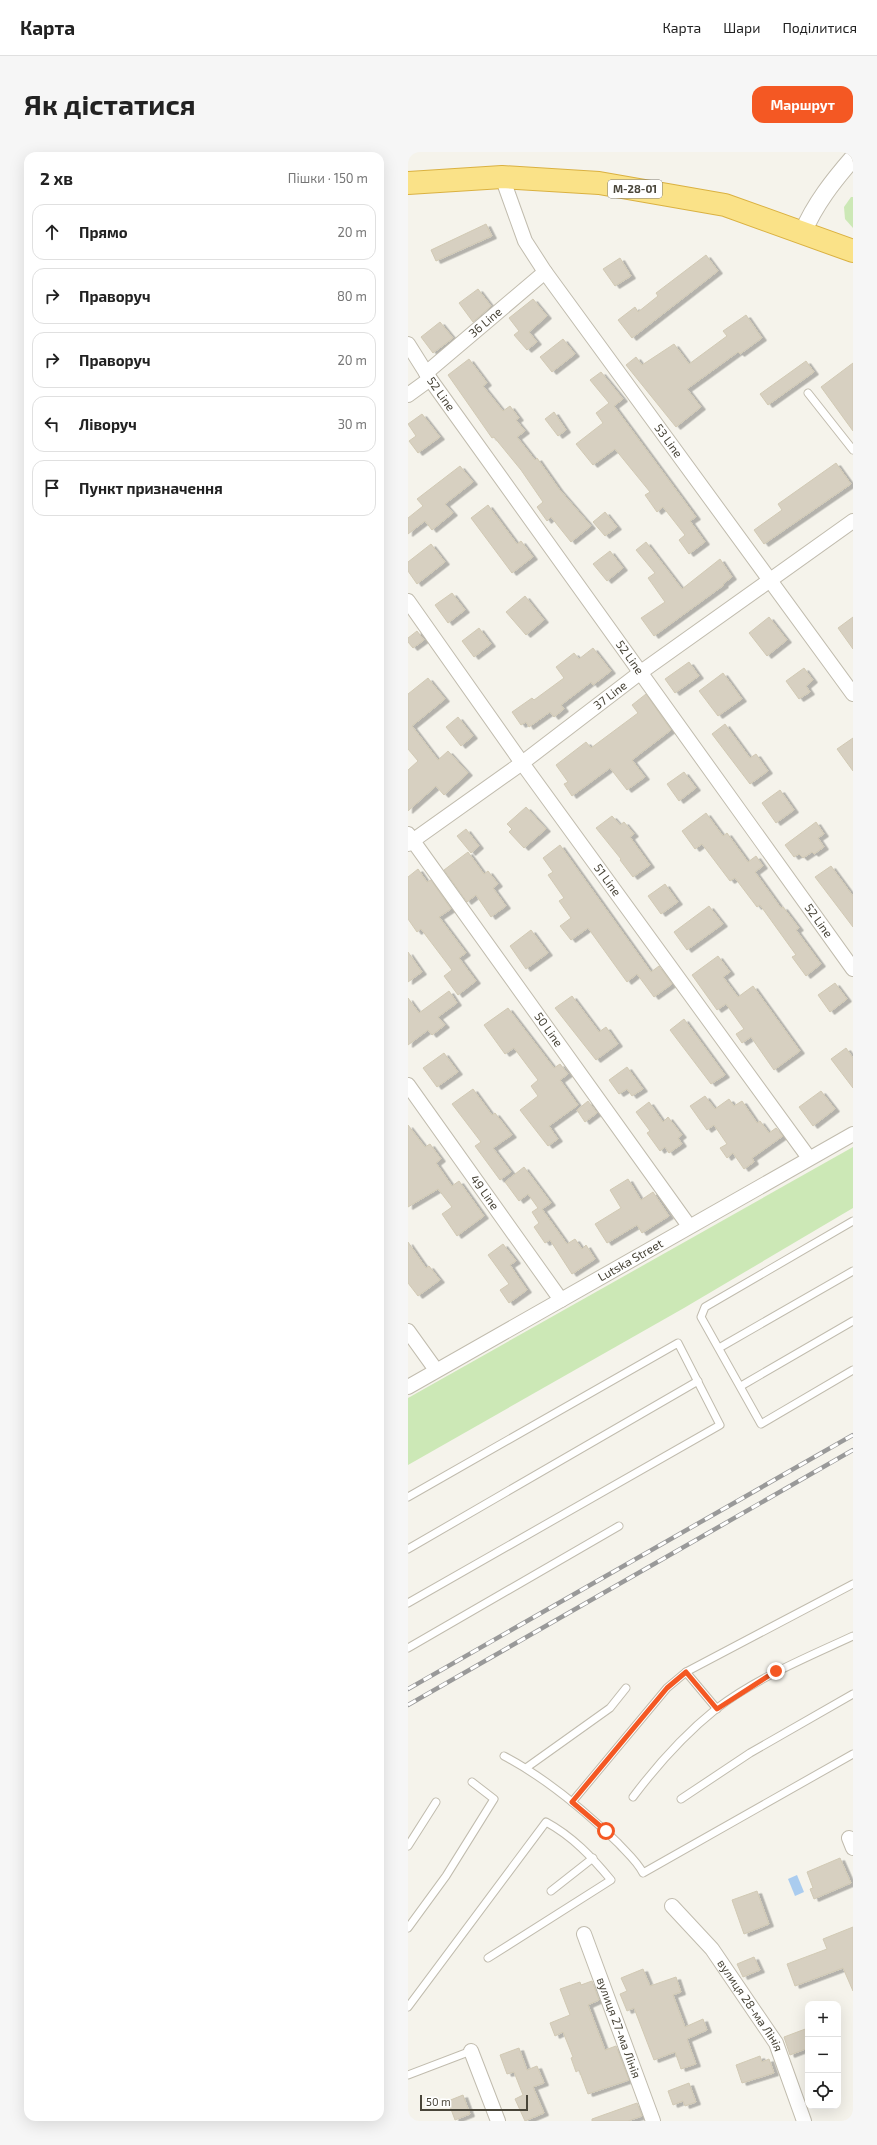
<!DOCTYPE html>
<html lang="uk">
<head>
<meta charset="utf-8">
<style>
  :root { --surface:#fff; --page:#f6f6f6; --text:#222; --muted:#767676; --line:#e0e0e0; --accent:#f45823 }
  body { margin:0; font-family:"Exo 2",sans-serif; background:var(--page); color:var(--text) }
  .controls { position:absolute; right:12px; bottom:12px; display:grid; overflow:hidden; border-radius:8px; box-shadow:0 4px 16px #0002 }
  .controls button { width:36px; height:36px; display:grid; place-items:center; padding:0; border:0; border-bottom:1px solid var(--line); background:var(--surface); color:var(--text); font:20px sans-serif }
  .scale { position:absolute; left:12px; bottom:10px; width:108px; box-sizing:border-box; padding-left:4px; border:2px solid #494539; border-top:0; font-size:11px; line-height:14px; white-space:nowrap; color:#494539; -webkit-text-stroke:3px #fff; paint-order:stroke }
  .stop { position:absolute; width:12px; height:12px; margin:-9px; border:3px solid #f45823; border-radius:50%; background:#fff }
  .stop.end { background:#f45823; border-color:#fff; box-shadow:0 1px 4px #0008 }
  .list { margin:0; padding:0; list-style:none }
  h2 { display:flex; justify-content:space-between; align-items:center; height:52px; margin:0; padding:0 16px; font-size:17px }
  h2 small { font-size:13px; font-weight:400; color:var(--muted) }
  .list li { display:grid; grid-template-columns:26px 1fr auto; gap:12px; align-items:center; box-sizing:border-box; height:56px; margin:0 8px 8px; padding:0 8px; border:1px solid var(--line); border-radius:12px }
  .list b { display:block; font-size:15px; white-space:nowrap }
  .list em { font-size:13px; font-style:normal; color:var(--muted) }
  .icon { flex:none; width:22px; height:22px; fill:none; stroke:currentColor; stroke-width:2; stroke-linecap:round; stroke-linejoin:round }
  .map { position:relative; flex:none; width:445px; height:1969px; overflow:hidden; border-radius:12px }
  header { display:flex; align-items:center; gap:24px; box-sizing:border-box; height:56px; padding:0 20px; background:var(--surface); border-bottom:1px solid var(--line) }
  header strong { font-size:19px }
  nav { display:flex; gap:22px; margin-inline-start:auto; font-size:14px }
  .intro { display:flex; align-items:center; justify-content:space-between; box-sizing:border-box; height:96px; padding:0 24px }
  h1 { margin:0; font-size:28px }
  .button { padding:10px 18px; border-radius:12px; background:var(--accent); color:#fff; font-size:14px; font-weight:700 }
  main { display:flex; gap:24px; padding:0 24px }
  aside { flex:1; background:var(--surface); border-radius:12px; box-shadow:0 4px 16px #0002 }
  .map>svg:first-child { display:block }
</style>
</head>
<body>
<header>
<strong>Карта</strong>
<nav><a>Карта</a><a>Шари</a><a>Поділитися</a></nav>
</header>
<div class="intro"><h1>Як дістатися</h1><a class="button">Маршрут</a></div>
<main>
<aside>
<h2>2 хв<small>Пішки · 150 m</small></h2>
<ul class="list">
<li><svg class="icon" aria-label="ahead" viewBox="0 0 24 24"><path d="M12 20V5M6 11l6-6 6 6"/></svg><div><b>Прямо</b></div><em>20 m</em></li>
<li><svg class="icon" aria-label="right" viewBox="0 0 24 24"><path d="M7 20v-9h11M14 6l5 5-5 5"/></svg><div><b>Праворуч</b></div><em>80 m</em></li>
<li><svg class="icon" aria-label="right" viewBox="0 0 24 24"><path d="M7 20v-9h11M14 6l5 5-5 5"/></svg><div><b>Праворуч</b></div><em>20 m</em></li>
<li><svg class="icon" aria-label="left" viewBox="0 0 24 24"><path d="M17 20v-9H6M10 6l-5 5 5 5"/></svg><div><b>Ліворуч</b></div><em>30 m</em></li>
<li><svg class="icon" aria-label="arrive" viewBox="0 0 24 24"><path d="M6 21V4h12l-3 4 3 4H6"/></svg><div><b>Пункт призначення</b></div></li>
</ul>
</aside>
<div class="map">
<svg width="445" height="1969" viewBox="0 0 445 1969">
  <defs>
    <filter id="shadow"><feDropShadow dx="4.5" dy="2.5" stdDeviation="0" flood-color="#0004"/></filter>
  </defs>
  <rect width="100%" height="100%" fill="#f5f3eb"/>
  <g fill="#cce8b6">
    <path d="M443 45H445V76L437 67 436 55Z"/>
    <path d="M445 995V1056L276 1156 0 1313V1246Z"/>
  </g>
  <path fill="#aaccef" d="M389 1723 396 1740 387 1744 380 1727Z"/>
  <g fill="#d7d0c1" stroke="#d1c9b4" filter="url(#shadow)">
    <path d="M78 72 84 84 28 109 23 98Z"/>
    <path d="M298 103 310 119 224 186 210 168 227 155 230 160 250 144 248 141Z"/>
    <path d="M212 106 223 124 207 134 195 117Z"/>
    <path d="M70 137 83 154 65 170 51 151Z"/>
    <path d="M125 147 139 164 121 180 129 190 119 198 106 183 111 179 101 166Z"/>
    <path d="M338 163 354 186 332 202 330 200 279 237 293 255 268 275 218 213 228 205 234 213 266 192 281 212 319 184 315 179Z"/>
    <path d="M32 170 45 186 25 201 13 185Z"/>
    <path d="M155 187 167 202 144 220 132 205Z"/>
    <path d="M61 207 79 231 75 234 95 259 102 254 111 266 108 268 117 279 109 285 127 308 129 306 151 337 183 374 163 390 143 365 139 369 129 355 135 350 113 318 86 285 84 286 40 223Z"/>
    <path d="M398 209 406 220 360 253 352 242Z"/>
    <path d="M445 211V279L413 235Z"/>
    <path d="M193 220 215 247 206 254 288 365 282 369 297 390 281 402 271 388 277 383 255 355 249 360 237 343 242 340 207 297 185 313 168 292 195 271 188 261 201 251 182 228Z"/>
    <path d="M146 260 158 278 150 284 137 267Z"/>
    <path d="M14 262 32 285 10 301 1 289 8 284 0 272Z"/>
    <path d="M428 311 443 332 356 392 346 378 374 358 370 352Z"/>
    <path d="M52 314 65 330 37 352 45 361 24 378 17 369 0 382V366L15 354 9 347Z"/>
    <path d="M80 353 109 392 113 389 125 405 104 421 63 366Z"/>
    <path d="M197 360 209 375 197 384 185 370Z"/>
    <path d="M238 390 274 437 312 407 324 425 315 432 316 433 246 484 233 466 257 450 240 426 247 421 228 398Z"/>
    <path d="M23 392 37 410 9 432 0 419V410Z"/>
    <path d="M202 399 215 416 199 429 185 412Z"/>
    <path d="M44 441 57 458 40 471 27 453Z"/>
    <path d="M117 444 136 468 118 483 98 460Z"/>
    <path d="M361 465 379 488 359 504 341 481Z"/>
    <path d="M445 465V497L430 476Z"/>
    <path d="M71 476 83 492 66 505 54 489Z"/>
    <path d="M9 479 16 488 5 496 0 490V486Z"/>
    <path d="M185 496 203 519 185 533 183 530 153 553 156 557 146 565 142 560 121 575 118 570 113 573 104 560 124 546 126 548 156 526 148 515 166 501 171 507Z"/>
    <path d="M281 510 291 524 267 541 257 527Z"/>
    <path d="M396 516 405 528 398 534 402 540 391 547 378 529Z"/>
    <path d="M315 521 334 547 310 564 291 539Z"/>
    <path d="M20 526 37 547 4 574 30 608 40 599 60 621 36 643 28 634 0 659V618L10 609 0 597V542Z"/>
    <path d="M238 542 263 578 224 608 237 625 219 638 202 616 164 644 156 632 160 630 148 613 178 590 183 596 230 561 224 553Z"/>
    <path d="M50 565 65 584 53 594 38 575Z"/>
    <path d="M317 572 342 606 348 602 360 619 342 632 304 582Z"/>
    <path d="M445 586V619L429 597Z"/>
    <path d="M276 620 288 636 271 649 259 632Z"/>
    <path d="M372 638 386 658 368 671 354 651Z"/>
    <path d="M118 655 138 677 116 696 101 680 104 677 99 672Z"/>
    <path d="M298 661 315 684 319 681 340 710 348 704 355 714 347 720 373 756 375 755 391 776 388 778 413 812 398 824 384 805 388 803 352 753 349 755 327 726 322 729 294 692 287 697 274 679Z"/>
    <path d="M204 664 212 673 216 670 226 682 222 685 242 713 225 725 212 708 213 707 188 676Z"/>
    <path d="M408 670 416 682 410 686 416 695 406 702 404 700 395 706 391 702 386 705 377 693Z"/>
    <path d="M58 677 71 694 63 701 49 684Z"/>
    <path d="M152 693 243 820 251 814 264 832 246 845 229 822 219 830 180 776 163 788 152 774 163 766 151 749 156 746 140 723 145 720 135 706Z"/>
    <path d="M60 700 76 722 80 719 90 732 85 736 98 754 83 765 68 743 59 750 36 718Z"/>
    <path d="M423 714 445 744V775L407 725Z"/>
    <path d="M10 717 19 730 23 728 43 757 31 765 58 801 51 806 68 829 50 843 36 824 44 818 13 777 9 780 0 767V725Z"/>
    <path d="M257 732 270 750 253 762 240 744Z"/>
    <path d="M301 754 315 772 279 798 266 780Z"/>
    <path d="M123 778 140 801 118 817 102 794Z"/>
    <path d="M0 800 14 820 0 830Z"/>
    <path d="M310 804 322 820 315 825 330 845 345 834 392 899 366 918 343 885 334 891 328 882 336 877 318 852 309 858 284 823Z"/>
    <path d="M427 831 439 847 422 860 410 843Z"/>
    <path d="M41 839 49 851 30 865 37 873 24 883 20 878 0 893V846L11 861Z"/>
    <path d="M164 844 191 880 198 875 210 892 188 908 147 856Z"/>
    <path d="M100 856 146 916 152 912 160 922 152 928 170 953 141 974 150 987 140 994 112 958 130 944 123 934 130 928 106 896 97 902 76 873Z"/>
    <path d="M276 867 317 923 303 932 262 878Z"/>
    <path d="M438 896 445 906V936L423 907Z"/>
    <path d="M36 901 50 920 29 935 15 916Z"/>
    <path d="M219 915 235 937 224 944 219 937 211 942 201 928Z"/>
    <path d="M65 937 84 963 87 961 104 983 85 996 103 1020 92 1028 67 994 73 990 44 952Z"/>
    <path d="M413 939 427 957 405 974 391 955Z"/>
    <path d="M297 944 307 957 321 947 326 954 334 949 349 971 352 969 361 981 368 976 375 984 344 1006 346 1010 336 1017 325 1001 319 1006 312 996 319 992 306 973 299 978 282 954Z"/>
    <path d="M180 949 189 961 177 970 169 958Z"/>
    <path d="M241 950 255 970 260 965 274 983 270 986 274 992 261 1001 257 995 252 999 239 981 242 979 228 960Z"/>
    <path d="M0 973 17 995 22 992 33 1007 28 1011 44 1034 51 1029 76 1064 49 1084 34 1062 44 1055 30 1037 0 1055Z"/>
    <path d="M116 1015 143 1051 134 1057 159 1092 167 1087 174 1097 178 1093 187 1107 164 1122 142 1088 137 1091 126 1075 131 1071 124 1060 130 1056 120 1042 111 1049 97 1030Z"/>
    <path d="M220 1027 233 1048 245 1040 261 1064 234 1081 229 1073 199 1091 187 1072 213 1056 202 1038Z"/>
    <path d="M0 1090 18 1116 21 1114 32 1128 10 1144 0 1131Z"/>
    <path d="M95 1092 108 1109 102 1113 119 1138 101 1151 92 1138 101 1132 80 1103Z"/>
    <path d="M432 1706 443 1731 406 1747 402 1737 405 1736 399 1720Z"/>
    <path d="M349 1739 361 1772 336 1782 324 1748Z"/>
    <path d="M445 1775V1839L435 1816 387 1834 379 1812 419 1797 415 1787Z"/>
    <path d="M346 1805 352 1818 335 1825 329 1812Z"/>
    <path d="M235 1817 242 1834 268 1825 273 1840 265 1843 277 1875 295 1867 299 1878 279 1887 288 1912 273 1917 267 1900 246 1908 226 1856 219 1859 212 1842 219 1839 213 1826Z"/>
    <path d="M184 1829 191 1848 180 1853 197 1898 208 1894 221 1928 180 1942 171 1918 168 1920 163 1906 165 1905 155 1880 147 1884 142 1871 162 1863 152 1837 172 1830 173 1833Z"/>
    <path d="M400 1876V1896L382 1903 376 1885Z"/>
    <path d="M111 1896 119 1918 129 1914 136 1931 125 1935 136 1961 117 1969 107 1947 115 1943 106 1920 99 1922 92 1903Z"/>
    <path d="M352 1904 354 1910 361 1907 366 1921 334 1931 328 1913Z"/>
    <path d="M281 1931 288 1950 277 1954 275 1949 265 1953 260 1939Z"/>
    <path d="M55 1943 62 1962 47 1968 40 1949Z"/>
    <path d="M229 1951 234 1964 220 1969H184V1967Z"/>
  </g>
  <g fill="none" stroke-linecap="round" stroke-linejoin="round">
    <defs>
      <g id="service">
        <path d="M400 241 445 298"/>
        <path d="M445 1069 297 1155 293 1165 353 1272 445 1218"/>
        <path d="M311 1196 445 1119"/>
        <path d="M333 1234 445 1169"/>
        <path d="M0 1345 270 1191 312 1273 0 1451"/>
        <path d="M0 1397 290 1229"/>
        <path d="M0 1496 211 1374"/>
        <path d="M278 1520 309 1557"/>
        <path d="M96 1604C138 1626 176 1658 210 1691 219 1701 229 1709 235 1721L445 1602"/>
        <path d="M118 1616 202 1556 218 1536"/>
        <path d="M225 1645C249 1613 277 1582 308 1557 348 1526 400 1505 445 1484"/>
        <path d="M273 1647 342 1601 445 1542"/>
        <path d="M164 1650 259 1536 278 1520 445 1432"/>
        <path d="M0 1694 28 1650"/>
        <path d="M143 1739 185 1706"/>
        <path d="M0 1776 38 1724 86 1647 64 1630"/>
        <path d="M0 1855 138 1670C164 1684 184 1705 203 1728L80 1806"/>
        <path d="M0 1923 63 1899"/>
      </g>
      <g id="minor">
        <path id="s1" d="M94 25 117 89 137 120 445 542"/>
        <path id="s2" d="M0 192 22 227 445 817"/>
        <path id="s3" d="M18 221 137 120"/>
        <path d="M0 243 22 227"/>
        <path id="s4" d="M0 449 114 611 401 1006"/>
        <path id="s5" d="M0 682 281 1074"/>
        <path id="s6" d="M0 692 114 611 233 520 445 369"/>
        <path id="s7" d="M0 933 153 1148"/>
        <path d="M0 1179 28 1218"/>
        <path id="s8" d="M0 1235 445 982"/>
        <path d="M441 1686 445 1696"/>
        <path id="s9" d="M264 1754 304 1797 368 1891 396 1969"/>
        <path id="s10" d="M176 1782 245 1969"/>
        <path d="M63 1899 90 1969"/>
      </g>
      <path id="tertiary" d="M395 80C407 52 425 29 445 6"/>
      <path id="trunk" d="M0 31 94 25 191 31 317 53 445 99"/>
    </defs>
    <use href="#service" stroke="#c1bcae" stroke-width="9"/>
    <use href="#minor" stroke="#c1bcae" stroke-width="16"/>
    <use href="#tertiary" stroke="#c1bcae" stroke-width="19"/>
    <use href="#trunk" stroke="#dab141" stroke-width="24"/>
    <use href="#service" stroke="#fff" stroke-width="7"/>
    <use href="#minor" stroke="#fff" stroke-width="14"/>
    <use href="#tertiary" stroke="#fff" stroke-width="17"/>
    <use href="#trunk" stroke="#fae288" stroke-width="22"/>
    <defs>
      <g id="rail">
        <path d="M0 1537 445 1283"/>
        <path d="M0 1553 445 1298"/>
      </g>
    </defs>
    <use href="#rail" stroke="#999" stroke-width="4.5"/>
    <use href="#rail" stroke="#fff" stroke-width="3" stroke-dasharray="9" stroke-linecap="butt"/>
  </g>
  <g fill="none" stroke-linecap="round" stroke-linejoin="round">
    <path stroke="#f45823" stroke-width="5" d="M198 1679 164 1650 259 1536 278 1520 309 1557 368 1519"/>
  </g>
  <g text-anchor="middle" stroke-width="4" stroke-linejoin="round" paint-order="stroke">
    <rect fill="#fff" stroke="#807d74" stroke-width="1" x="200" y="28" width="54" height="18" rx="3"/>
    <g font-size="11" font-weight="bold" fill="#494539">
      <text x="227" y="41">М-28-01</text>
    </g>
    <g font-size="12" fill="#494539" stroke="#fff">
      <text dy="4" stroke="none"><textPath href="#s3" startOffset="78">36 Line</textPath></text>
      <text dy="4" stroke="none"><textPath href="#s2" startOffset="60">52 Line</textPath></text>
      <text dy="4" stroke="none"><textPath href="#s1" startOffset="314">53 Line</textPath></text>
      <text dy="4" stroke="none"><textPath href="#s2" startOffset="384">52 Line</textPath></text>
      <text dy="4" stroke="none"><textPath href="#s6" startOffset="251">37 Line</textPath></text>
      <text dy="4" stroke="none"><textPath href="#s4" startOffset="343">51 Line</textPath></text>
      <text dy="4" stroke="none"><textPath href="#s2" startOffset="708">52 Line</textPath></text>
      <text dy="4" stroke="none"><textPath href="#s5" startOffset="241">50 Line</textPath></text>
      <text dy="4" stroke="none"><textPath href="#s7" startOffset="132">49 Line</textPath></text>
      <text dy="4" stroke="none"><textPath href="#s8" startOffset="256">Lutska Street</textPath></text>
      <text dy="4" stroke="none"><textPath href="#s9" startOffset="127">вулиця 28-ма Лінія</textPath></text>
      <text dy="4" stroke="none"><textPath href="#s10" startOffset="100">вулиця 27-ма Лінія</textPath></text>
    </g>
  </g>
</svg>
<div class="controls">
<button>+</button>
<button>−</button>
<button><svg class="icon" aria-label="locate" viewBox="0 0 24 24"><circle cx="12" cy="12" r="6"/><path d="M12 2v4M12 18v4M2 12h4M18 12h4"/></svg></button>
</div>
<div class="scale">50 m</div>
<div class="stop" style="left:198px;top:1679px"></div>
<div class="stop end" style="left:368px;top:1519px"></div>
</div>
</main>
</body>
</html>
